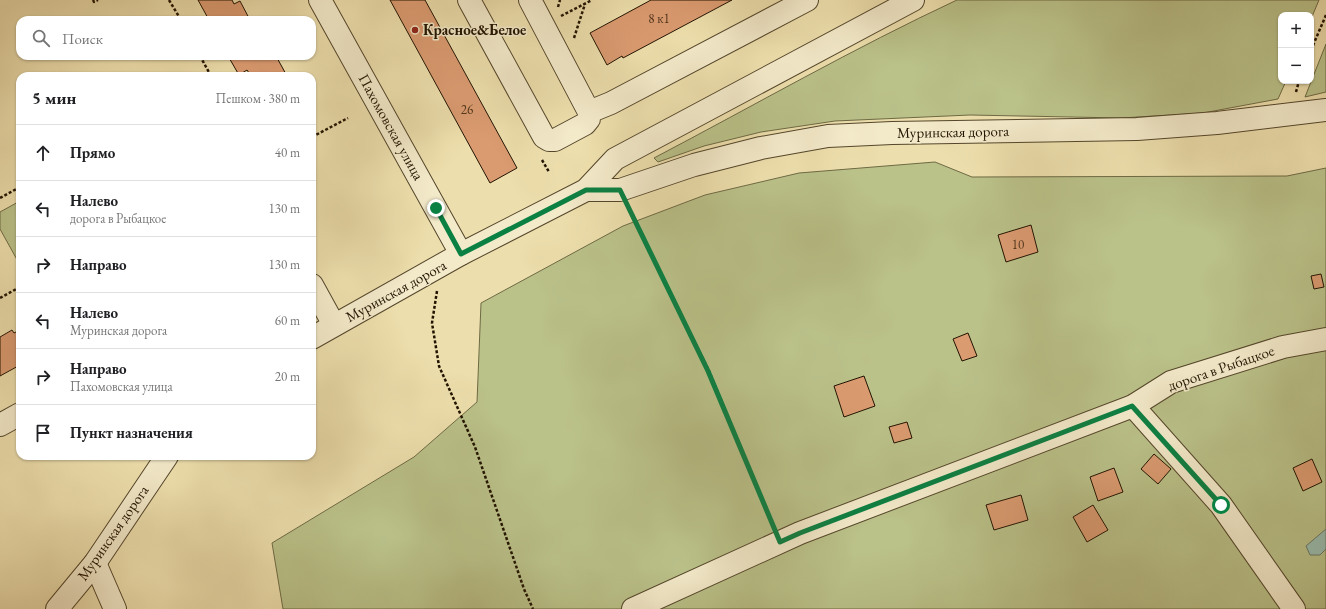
<!DOCTYPE html>
<html lang="ru">
<head>
<meta charset="utf-8">
<style>
  :root { --surface:#fff; --page:#f6f6f6; --text:#202124; --muted:#757577; --line:#e0e0e0 }
  body { margin:0; font-family:"EB Garamond",serif; background:var(--page); color:var(--text) }
  .controls { position:absolute; right:12px; top:12px; display:grid; overflow:hidden; border-radius:8px; box-shadow:0 1px 3px #0004 }
  .controls button { width:36px; height:36px; display:grid; place-items:center; padding:0; border:0; border-bottom:1px solid var(--line); background:var(--surface); color:var(--text); font:20px sans-serif }
  .stop { position:absolute; width:12px; height:12px; margin:-9px; border:3px solid #0b8043; border-radius:50%; background:#fff }
  .stop.end { background:#0b8043; border-color:#fff; box-shadow:0 1px 4px #0008 }
  .list { margin:0; padding:0; list-style:none }
  h2 { display:flex; justify-content:space-between; align-items:center; height:52px; margin:0; padding:0 16px; font-size:17px }
  h2 small { font-size:13px; font-weight:400; color:var(--muted) }
  .list li { display:grid; grid-template-columns:26px 1fr auto; gap:12px; align-items:center; box-sizing:border-box; height:56px; padding:0 16px; border-top:1px solid var(--line) }
  .list b { display:block; font-size:15px; white-space:nowrap }
  .list p { margin:0; font-size:13px; white-space:nowrap; color:var(--muted) }
  .list em { font-size:13px; font-style:normal; color:var(--muted) }
  .icon { flex:none; width:22px; height:22px; fill:none; stroke:currentColor; stroke-width:2; stroke-linecap:round; stroke-linejoin:round }
  .map { position:relative; flex:none; width:1326px; height:609px; overflow:hidden }
  .search { position:absolute; background:var(--surface); box-shadow:0 1px 3px #0004; left:16px; top:16px; width:300px; height:44px; display:flex; align-items:center; gap:10px; box-sizing:border-box; padding:0 14px; border-radius:12px; color:var(--muted); font-size:15px }
  .panel { position:absolute; background:var(--surface); box-shadow:0 1px 3px #0004; left:16px; top:72px; width:300px; height:388px; border-radius:12px }
  .map>svg:first-child { display:block }
</style>
</head>
<body>
<div class="map">
<svg width="1326" height="609" viewBox="0 0 1326 609">
  <rect width="100%" height="100%" fill="#eddfad"/>
  <filter id="stains"><feTurbulence type="fractalNoise" baseFrequency=".005" numOctaves="4"/><feColorMatrix values="0 0 0 0 .2 0 0 0 0 .09 0 0 0 0 .02 0 0 0 .5 -.17"/></filter>
  <radialGradient id="worn" r=".72"><stop offset=".6" stop-color="#630" stop-opacity="0"/><stop offset="1" stop-color="#630" stop-opacity=".3"/></radialGradient>
  <g fill="#bac189" stroke="#6e6a44">
    <path d="M957 0H1319L1311 19V15H1281V81H1286L1278 99 1203 113 1121 118 970 115 835 121 761 132 704 146 658 162 654 158C755 105 854 48 957 0Z"/>
    <path d="M1326 44V92L1305 97Z"/>
    <path d="M935 162 972 177 1287 176 1326 168V609H283L272 543 414 457 477 402 481 303 623 226 705 195 799 173Z"/>
    <path d="M20 201V265L0 229V212Z"/>
  </g>
  <path fill="#99bcae" stroke="#697868" d="M1326 529V549L1320 555H1310L1306 546Z"/>
  <g fill="#db9b71" stroke="#211300">
    <path d="M198 0H232L234 4 240 1 250 20H209Z"/>
    <path d="M390 0H425L517 168 490 183Z"/>
    <path d="M651 0H732L623 58 622 56 607 65 590 33Z"/>
    <path d="M228 56H276L287 76H251L247 70 239 75Z"/>
    <path d="M1031 225 1038 252 1006 262 998 235Z"/>
    <path d="M1321 274 1324 287 1314 289 1311 276Z"/>
    <path d="M12 330 14 333 20 330V365L0 376V337Z"/>
    <path d="M968 333 977 356 962 361 953 339Z"/>
    <path d="M864 376 875 406 844 417 834 386Z"/>
    <path d="M907 422 912 438 894 443 889 427Z"/>
    <path d="M1154 454 1171 469 1158 484 1141 469Z"/>
    <path d="M1312 459 1322 482 1303 491 1293 468Z"/>
    <path d="M1114 468 1123 492 1098 501 1090 477Z"/>
    <path d="M1021 495 1028 520 994 530 986 505Z"/>
    <path d="M1093 505 1108 530 1087 542 1073 517Z"/>
  </g>
  <g fill="none" stroke-linecap="round" stroke-linejoin="round">
    <defs>
      <g id="minor">
        <path d="M320 0 461 254"/>
        <path d="M469 0 544 137 549 140H555L585 124 589 119V112L611 103 807 0"/>
        <path d="M530 0 589 112"/>
        <path d="M586 190H620L694 165 761 148 828 136 892 133 1137 129 1217 123 1326 110"/>
        <path d="M312 285 334 325"/>
        <path d="M312 338 461 254 586 190 615 159 913 0"/>
        <path d="M1133 406 1221 505 1294 609"/>
        <path d="M0 425 20 414"/>
        <path d="M95 563 115 609"/>
        <path d="M57 609 95 563 167 456"/>
        <path d="M633 609 800 533 1133 406 1171 382 1283 347 1326 339"/>
      </g>
    </defs>
    <use href="#minor" stroke="#54462b" stroke-width="24"/>
    <g stroke="#211300" stroke-width="2.5" stroke-dasharray="3 2" stroke-linecap="butt">
      <path d="M93 0 94 2 98 0"/>
      <path d="M169 0 181 20"/>
      <path d="M558 7 560 0"/>
      <path d="M561 16 592 0"/>
      <path d="M574 38 585 4"/>
      <path d="M1311 50 1326 15"/>
      <path d="M200 56 211 76"/>
      <path d="M1296 92 1299 81"/>
      <path d="M312 137 348 118"/>
      <path d="M542 160 549 172"/>
      <path d="M0 198 20 187"/>
      <path d="M629 209 709 371 772 523"/>
      <path d="M437 291 432 323 439 366 475 447 524 589 533 609"/>
      <path d="M0 298 20 287"/>
    </g>
    <use href="#minor" stroke="#f3eaca" stroke-width="22"/>
  </g>
  <g fill="none" stroke-linecap="round" stroke-linejoin="round">
    <path stroke="#0b8043" stroke-width="5" d="M436 208 461 254 586 190H620L708 371 780 542 800 533 1132 406 1221 505"/>
  </g>
  <circle fill="#8f2418" stroke="#f3eaca" stroke-width="1.5" cx="415" cy="30" r="4"/>
  <g text-anchor="middle" stroke-width="3" stroke-linejoin="round" paint-order="stroke">
    <g font-size="13" fill="#50351c">
      <text x="659" y="23">8 к1</text>
      <text x="467" y="114">26</text>
      <text x="1018" y="249">10</text>
    </g>
    <g font-size="15" font-weight="bold" fill="#211300" stroke="#f3eaca" text-anchor="start">
      <text x="423" y="35">Красное&amp;Белое</text>
    </g>
    <g font-size="15" fill="#211300" stroke="#f3eaca">
      <text transform="translate(391 127) rotate(61)" y="5">Пахомовская улица</text>
      <text transform="translate(953 132) rotate(-1)" y="5">Муринская дорога</text>
      <text transform="translate(396 291) rotate(-29)" y="5">Муринская дорога</text>
      <text transform="translate(1221 368) rotate(-19)" y="5">дорога в Рыбацкое</text>
      <text transform="translate(113 533) rotate(-55)" y="5">Муринская дорога</text>
    </g>
  </g>
  <rect width="100%" height="100%" filter="url(#stains)"/>
  <rect width="100%" height="100%" fill="url(#worn)"/>
</svg>
<div class="controls">
<button>+</button>
<button>−</button>
</div>
<div class="stop" style="left:1221px;top:505px"></div>
<div class="stop end" style="left:436px;top:208px"></div>
<div class="search"><svg class="icon" aria-label="search" viewBox="0 0 24 24"><circle cx="10" cy="10" r="6"/><path d="M15 15l6 6"/></svg>Поиск</div>
<section class="panel">
<h2>5 мин<small>Пешком · 380 m</small></h2>
<ul class="list">
<li><svg class="icon" aria-label="ahead" viewBox="0 0 24 24"><path d="M12 20V5M6 11l6-6 6 6"/></svg><div><b>Прямо</b></div><em>40 m</em></li>
<li><svg class="icon" aria-label="left" viewBox="0 0 24 24"><path d="M17 20v-9H6M10 6l-5 5 5 5"/></svg><div><b>Налево</b><p>дорога в Рыбацкое</p></div><em>130 m</em></li>
<li><svg class="icon" aria-label="right" viewBox="0 0 24 24"><path d="M7 20v-9h11M14 6l5 5-5 5"/></svg><div><b>Направо</b></div><em>130 m</em></li>
<li><svg class="icon" aria-label="left" viewBox="0 0 24 24"><path d="M17 20v-9H6M10 6l-5 5 5 5"/></svg><div><b>Налево</b><p>Муринская дорога</p></div><em>60 m</em></li>
<li><svg class="icon" aria-label="right" viewBox="0 0 24 24"><path d="M7 20v-9h11M14 6l5 5-5 5"/></svg><div><b>Направо</b><p>Пахомовская улица</p></div><em>20 m</em></li>
<li><svg class="icon" aria-label="arrive" viewBox="0 0 24 24"><path d="M6 21V4h12l-3 4 3 4H6"/></svg><div><b>Пункт назначения</b></div></li>
</ul>
</section>
</div>
</body>
</html>
